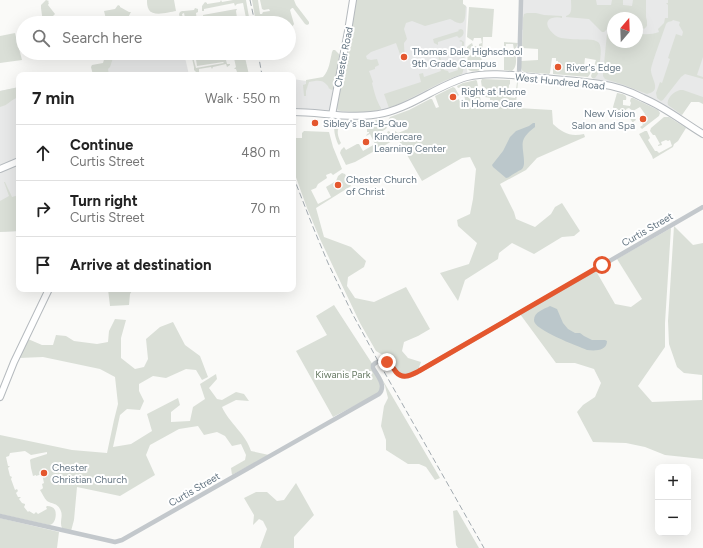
<!DOCTYPE html>
<html lang="en">
<head>
<meta charset="utf-8">
<style>
  :root { --surface:#fff; --page:#f2f2f2; --text:#222; --muted:#767676; --line:#e0e0e0 }
  body { margin:0; font-family:Figtree,sans-serif; background:var(--page); color:var(--text) }
  .controls { position:absolute; right:12px; bottom:12px; display:grid; overflow:hidden; border-radius:8px; box-shadow:0 4px 16px #0002 }
  .controls button { width:36px; height:36px; display:grid; place-items:center; padding:0; border:0; border-bottom:1px solid var(--line); background:var(--surface); color:var(--text); font:20px sans-serif }
  .compass { position:absolute; left:607px; top:12px; width:36px; height:36px; border-radius:50%; background:var(--surface); box-shadow:0 4px 16px #0002; rotate:19deg }
  .stop { position:absolute; width:12px; height:12px; margin:-9px; border:3px solid #e4572e; border-radius:50%; background:#fff }
  .stop.end { background:#e4572e; border-color:#fff; box-shadow:0 1px 4px #0008 }
  .list { margin:0; padding:0; list-style:none }
  h2 { display:flex; justify-content:space-between; align-items:center; height:52px; margin:0; padding:0 16px; font-size:17px }
  h2 small { font-size:13px; font-weight:400; color:var(--muted) }
  .list li { display:grid; grid-template-columns:26px 1fr auto; gap:12px; align-items:center; box-sizing:border-box; height:56px; padding:0 16px; border-top:1px solid var(--line) }
  .list b { display:block; font-size:15px; white-space:nowrap }
  .list p { margin:0; font-size:13px; white-space:nowrap; color:var(--muted) }
  .list em { font-size:13px; font-style:normal; color:var(--muted) }
  .icon { flex:none; width:22px; height:22px; fill:none; stroke:currentColor; stroke-width:2; stroke-linecap:round; stroke-linejoin:round }
  .map { position:relative; flex:none; width:703px; height:548px; overflow:hidden }
  .search { position:absolute; background:var(--surface); box-shadow:0 4px 16px #0002; left:16px; top:16px; width:280px; height:44px; display:flex; align-items:center; gap:10px; box-sizing:border-box; padding:0 14px; border-radius:22px; color:var(--muted); font-size:15px }
  .panel { position:absolute; background:var(--surface); box-shadow:0 4px 16px #0002; left:16px; top:72px; width:280px; height:220px; border-radius:8px }
  .map>svg:first-child { display:block }
</style>
</head>
<body>
<div class="map">
<svg width="703" height="548" viewBox="0 0 703 548">
  <rect width="100%" height="100%" fill="#fafaf8"/>
  <g fill="#e8e9e9" fill-rule="evenodd">
    <path d="M463 0V4L467 7 465 53 466 62 468 77 408 104 364 116 293 111V79L306 81 322 79 338 83 350 26Z"/>
    <path d="M521 0H678L703 3V102H691L679 118 647 99 592 83 597 53 520 29ZM613 18H637V42H613Z"/>
    <path d="M125 53H184L189 75H108L107 70 112 57Z"/>
    <path d="M19 87V158L0 166V91Z"/>
    <path d="M19 162V231L0 232V169Z"/>
  </g>
  <g fill="#dadfd7">
    <path d="M46 0 49 1 48 2 49 3 48 5 55 14 53 16 54 20 47 21V23H43L41 8V5Z"/>
    <path d="M147 0H174L176 11C170 12 153 17 149 10 147 7 147 3 147 0Z"/>
    <path d="M221 0 222 2 233 0H246L250 23H246V21H243V18H246L243 3 237 4 235 6 234 3 204 9V11H202V6L205 2 207 3V4L220 2Z"/>
    <path d="M252 0H258L260 14H262L263 12 270 11 269 9 264 10 262 9 260 0H294L296 5 309 22V24L307 25 305 24 293 8H292L290 10 294 24 292 27H289V23H256Z"/>
    <path d="M355 0H463V4L466 6C465 11 467 25 459 23 456 23 453 20 450 19L425 26 412 21 406 23 404 29 407 39 404 43V45L405 61 402 60 396 43 371 52 366 56 367 59 371 60 377 59 379 65 375 67V69L369 71 373 82 372 83C374 91 376 100 381 108V109C371 114 353 112 341 111L338 110 336 107Z"/>
    <path d="M571 0H596L597 5H611L612 0H623V5L632 6 633 0H646V17L647 21V26L644 29 643 28V26H637V18H613V28L607 29 604 32H602L589 19 566 17V16C573 14 571 7 571 0Z"/>
    <path d="M668 0H703V57L697 75 703 77V79L685 74 681 77 663 100 661 101 657 98 656 93 660 82 662 83 670 59 668 58 676 34 682 36 683 32 679 25 680 22 673 20 672 21 668 22 666 24C664 31 650 67 651 71 652 80 662 91 647 94L624 85 605 79 603 76V74L607 34 610 31 611 33H613V42H637V34C645 34 652 35 659 32L658 29 664 23 665 18H668V5L666 3H668Z"/>
    <path d="M118 5 120 6V7L129 12H131L125 23H107L104 11 115 9Z"/>
    <path d="M469 7 494 9 492 37H483L481 70C476 71 471 73 468 69L467 47 469 45 472 43 473 46H479V44L482 43 481 38H474L473 41 467 37Z"/>
    <path d="M195 8 198 9V12L196 13 197 23H186L184 13 182 14 184 23H181L179 14 180 12 182 11H184L194 10Z"/>
    <path d="M236 9H237L236 11 237 18 239 19 238 21H234L233 19 213 23H204V22L206 21V17L203 16V15Z"/>
    <path d="M527 13H536L544 15 562 16V18C559 17 555 17 552 18 541 22 552 34 558 37 565 40 585 39 593 40 596 41 597 41 599 43 603 49 599 67 598 74L595 78H592L591 76 596 60 585 58 584 67 591 68C592 70 590 75 588 77L553 74V65H558V61H556V58H552L550 73 549 74 524 72C520 70 521 65 521 61L538 60V49L522 48 523 18 524 14Z"/>
    <path d="M461 29 463 30C465 34 462 37 459 38L457 36 438 42V45L434 43 433 39 459 31 458 30Z"/>
    <path d="M15 33 22 60 0 63V36Z"/>
    <path d="M461 40 464 42C463 51 466 66 462 74L444 81 399 104 389 108 384 94 421 82 419 74 423 73 424 77 441 71 440 69 442 68 437 52 439 53 444 70 448 71 449 73 458 70V68L459 66 461 65 462 42 459 41Z"/>
    <path d="M504 42 518 43 516 48 514 50 513 44H506L505 57H511V56L513 55 514 53 516 54C516 60 517 67 512 71L504 70Z"/>
    <path d="M333 50H335L340 55 334 88 332 90C326 87 331 90 327 85 322 79 316 81 309 82L306 91V96H304L303 85 306 84V80L323 77C329 71 330 61 332 52Z"/>
    <path d="M104 53H126L122 56 113 58 110 67 108 69 109 75H93L91 67 92 65 103 63 105 56Z"/>
    <path d="M190 53H192L196 68 224 63 223 62 197 66 195 53 209 54 210 56 227 53V55L225 56 227 64H230V65L227 67 226 64 213 67 212 69 211 67 199 69V72H196L194 70V67L191 54Z"/>
    <path d="M230 53H244L249 75H238L236 69H234L236 67 233 54H231Z"/>
    <path d="M482 79 510 80V84L509 85 508 97 515 98 517 82 518 81 516 105 518 108 552 110 553 124C563 133 570 137 584 134L585 137 537 158 526 170 500 184 514 212 516 219 535 227 551 214 555 207 562 203 580 231 574 236 562 237 534 254 512 243 499 253 498 259 465 280 458 301 440 273 469 264 477 243 458 226 457 220 470 214 473 199 476 169 470 157 462 158 422 181 395 134V131L398 133 408 129 406 123 393 129 389 124 388 120 390 117 409 110 430 99H432L436 108 439 107 435 96 453 87 455 88 459 95 456 98 457 100 459 99 462 107H467L464 95H461L460 92 462 90 461 87 458 88 457 86 463 83 476 80 477 81 481 102 470 104V106L474 105 475 108 483 107V104L490 103V98L485 97 484 94H483L481 81Z"/>
    <path d="M19 87V97C11 99 9 105 0 107V91Z"/>
    <path d="M680 90H683L703 97V104L699 102H691L682 115 668 105C666 99 673 92 680 90Z"/>
    <path d="M617 93C622 94 628 94 626 100H623V105L630 106 631 103 630 101 631 98H633L658 110 660 113 659 116 642 129 640 127 643 125 639 118 645 114 640 107 633 111 629 108 626 109 630 118 634 116 636 120 633 122 638 131 626 112 617 116 613 107Z"/>
    <path d="M664 117H669L686 128 678 141 674 144 673 147 653 159 652 156 639 134 645 131H647L650 138 648 140 655 151H657L659 153 672 146 670 140 668 141 666 140 661 142 662 145 658 146V145L660 144 655 135H653L650 131 651 128Z"/>
    <path d="M381 119 384 121 387 127 386 129 379 133 383 139 389 135 387 132 389 131 392 135 394 140 355 162 346 165 340 153 341 150 344 147 346 150 357 144H359L363 151 375 144 370 134 366 136 367 134 369 133V132H367V122Z"/>
    <path d="M339 120 360 121 362 124 361 125H342C335 128 338 137 341 143L339 145 338 144C335 137 333 129 335 121Z"/>
    <path d="M304 131 329 132 333 147 342 169 333 175 331 173 326 175 327 178 318 184 316 188 311 190 318 204 331 197 326 187 336 181 338 176 342 173 345 174 351 186 316 208 324 237 351 247 366 261 364 267 348 277 347 286 355 298 374 302 406 287 430 329 418 336 404 342 402 351 408 358 421 362 418 370 409 374H401L394 366 393 360 389 357 381 354 376 351 360 323 320 239 307 208 293 169V133L294 138H302V133Z"/>
    <path d="M4 182H5L12 197 19 195V231L0 232V201L9 196Z"/>
    <path d="M674 226 693 245 703 243V459L665 455 645 447 626 443 593 442 577 412 583 405 595 397 601 383 594 369 575 363H556L520 314 596 271 615 304 631 307 642 299 617 259 671 228 665 323V347L638 386 652 402 702 400V375L684 373 677 367 669 344 668 321Z"/>
    <path d="M108 289H133L130 294 129 305 110 306Z"/>
    <path d="M334 305 373 365 382 387 381 392 333 417 296 351 327 335 316 316Z"/>
    <path d="M115 319 126 320 121 338V358L135 369 144 367 148 359 146 339 160 327 173 322 185 345 200 356 208 377 202 380 196 370 186 369 166 378 153 376 139 384V391L144 401 140 410 127 409 120 415 113 447 131 444 152 431 147 414 178 398 180 405 171 412V422L190 421 193 407 205 399 200 384 216 374 217 379 209 388 217 399 222 400 236 392 244 394 249 401 236 400 222 407C229 423 246 434 251 451L269 455 232 475 231 468 245 460 246 455 241 444 232 446 225 436 217 432 204 435 198 426 179 429 150 445 146 455 155 475 120 496 77 487 74 520 71 531 62 528C59 521 64 516 60 509 57 503 52 504 47 501 44 498 42 493 40 490L42 489 43 488 42 484 44 483 42 474 36 476V475L33 476 31 468 30 460 31 459 47 454V452L31 455 25 451 10 453 9 456 6 457 8 466H10L8 468 10 476 12 477 11 479 15 490 17 489 18 491 16 493 18 497H21L19 499 22 503 25 504V505L24 507 28 512 29 511 34 514 36 512 38 514 47 509 46 507 47 506C51 506 53 507 55 510 57 515 55 525 49 525L0 514V435L72 450 107 453 114 420 118 404 115 377 100 369 43 357 19 358 28 339 42 345H53L56 335 66 336 74 341 97 344 108 342 109 331Z"/>
    <path d="M378 372 440 478 435 480 426 467 419 464H408L386 450V440L381 426 384 406 388 398 385 386Z"/>
    <path d="M296 483 314 515 294 537V548H260L267 529 263 521 259 519 253 525 254 515 244 498 256 492H267L277 501 284 500Z"/>
    <path d="M457 510 479 548H458L456 545 453 511Z"/>
    <path d="M0 518 59 532 57 548H0Z"/>
  </g>
  <g fill="#bbc7cb">
    <path d="M533 123H535V127C530 131 525 135 523 141 521 149 527 164 522 169 520 171 519 170 517 172 512 174 511 177 506 178L493 167 492 165 503 151 510 137 516 131 529 126Z"/>
    <path d="M550 306 557 309 563 323 568 329 575 333H580L584 336 592 340H605L607 341C607 351 595 351 587 350 578 346 533 330 534 320 534 312 544 309 550 306Z"/>
  </g>
  <g fill="none" stroke-linecap="round" stroke-linejoin="round">
    <defs>
      <g id="major">
        <path d="M293 112C323 112 354 120 384 113 414 106 438 85 467 77 490 71 519 76 543 78 562 80 581 81 600 84 615 86 630 91 643 98 665 107 683 122 703 134"/>
        <path d="M332 115 348 31 353 0"/>
        <path d="M0 169 19 161"/>
        <path d="M0 397 14 362 49 289"/>
      </g>
    </defs>
    <use href="#major" stroke="#b5babe" stroke-width="8"/>
    <g stroke="#c3c8cc" stroke-width="4.5">
      <path d="M519 76 521 0"/>
      <path d="M0 516 115 542 122 540 379 394C387 386 377 375 373 368V365C376 362 378 361 382 361 395 362 393 374 403 376 408 377 414 374 419 371L703 207"/>
    </g>
    <use href="#major" stroke="#fff" stroke-width="6"/>
    <g stroke="#a2aab0" stroke-width="1" stroke-dasharray="6 3" stroke-linecap="butt">
      <path d="M250 0 255 23"/>
      <path d="M258 53 262 75"/>
      <path d="M293 176 313 227 328 263 352 313 378 361 484 548"/>
    </g>
  </g>
  <g fill="none" stroke-linecap="round" stroke-linejoin="round">
    <path stroke="#e4572e" stroke-width="5" d="M387 362C392 365 393 368 396 372 403 380 411 375 419 371L602 265"/>
  </g>
  <g fill="#e4572e" stroke="#fff" stroke-width="1.5">
    <circle cx="404" cy="57" r="4"/>
    <circle cx="558" cy="67" r="4"/>
    <circle cx="453" cy="97" r="4"/>
    <circle cx="643" cy="119" r="4"/>
    <circle cx="315" cy="123" r="4"/>
    <circle cx="366" cy="142" r="4"/>
    <circle cx="338" cy="185" r="4"/>
    <circle cx="44" cy="473" r="4"/>
  </g>
  <g text-anchor="middle" stroke-width="4" stroke-linejoin="round" paint-order="stroke">
    <g font-size="10" fill="#657683" stroke="#fff" text-anchor="start">
      <text x="412" y="55">Thomas Dale Highschool<tspan x="412" dy="12">9th Grade Campus</tspan></text>
      <text x="566" y="71">River's Edge</text>
      <text x="461" y="95">Right at Home<tspan x="461" dy="12">in Home Care</tspan></text>
      <text x="635" y="117" text-anchor="end">New Vision<tspan x="635" dy="12">Salon and Spa</tspan></text>
      <text x="323" y="127">Sibley's Bar-B-Que</text>
      <text x="374" y="140">Kindercare<tspan x="374" dy="12">Learning Center</tspan></text>
      <text x="346" y="183">Chester Church<tspan x="346" dy="12">of Christ</tspan></text>
      <text x="52" y="471">Chester<tspan x="52" dy="12">Christian Church</tspan></text>
    </g>
    <g font-size="10" fill="#657683" stroke="#fff">
      <text transform="translate(343 57) rotate(-79)" y="4">Chester Road</text>
      <text transform="translate(560 81) rotate(6)" y="4">West Hundred Road</text>
      <text transform="translate(647 229) rotate(-30)" y="4">Curtis Street</text>
      <text transform="translate(194 489) rotate(-30)" y="4">Curtis Street</text>
    </g>
    <g font-size="10" fill="#687a64" stroke="#fff">
      <text x="343" y="378">Kiwanis Park</text>
    </g>
  </g>
</svg>
<div class="controls">
<button>+</button>
<button>−</button>
</div>
<svg class="compass" viewBox="-18 -18 36 36"><path d="M0-13l5 13h-10z" fill="#e53935"/><path d="M0 13l5-13h-10z" fill="#767676"/></svg>
<div class="stop" style="left:602px;top:265px"></div>
<div class="stop end" style="left:387px;top:362px"></div>
<div class="search"><svg class="icon" aria-label="search" viewBox="0 0 24 24"><circle cx="10" cy="10" r="6"/><path d="M15 15l6 6"/></svg>Search here</div>
<section class="panel">
<h2>7 min<small>Walk · 550 m</small></h2>
<ul class="list">
<li><svg class="icon" aria-label="ahead" viewBox="0 0 24 24"><path d="M12 20V5M6 11l6-6 6 6"/></svg><div><b>Continue</b><p>Curtis Street</p></div><em>480 m</em></li>
<li><svg class="icon" aria-label="right" viewBox="0 0 24 24"><path d="M7 20v-9h11M14 6l5 5-5 5"/></svg><div><b>Turn right</b><p>Curtis Street</p></div><em>70 m</em></li>
<li><svg class="icon" aria-label="arrive" viewBox="0 0 24 24"><path d="M6 21V4h12l-3 4 3 4H6"/></svg><div><b>Arrive at destination</b></div></li>
</ul>
</section>
</div>
</body>
</html>
